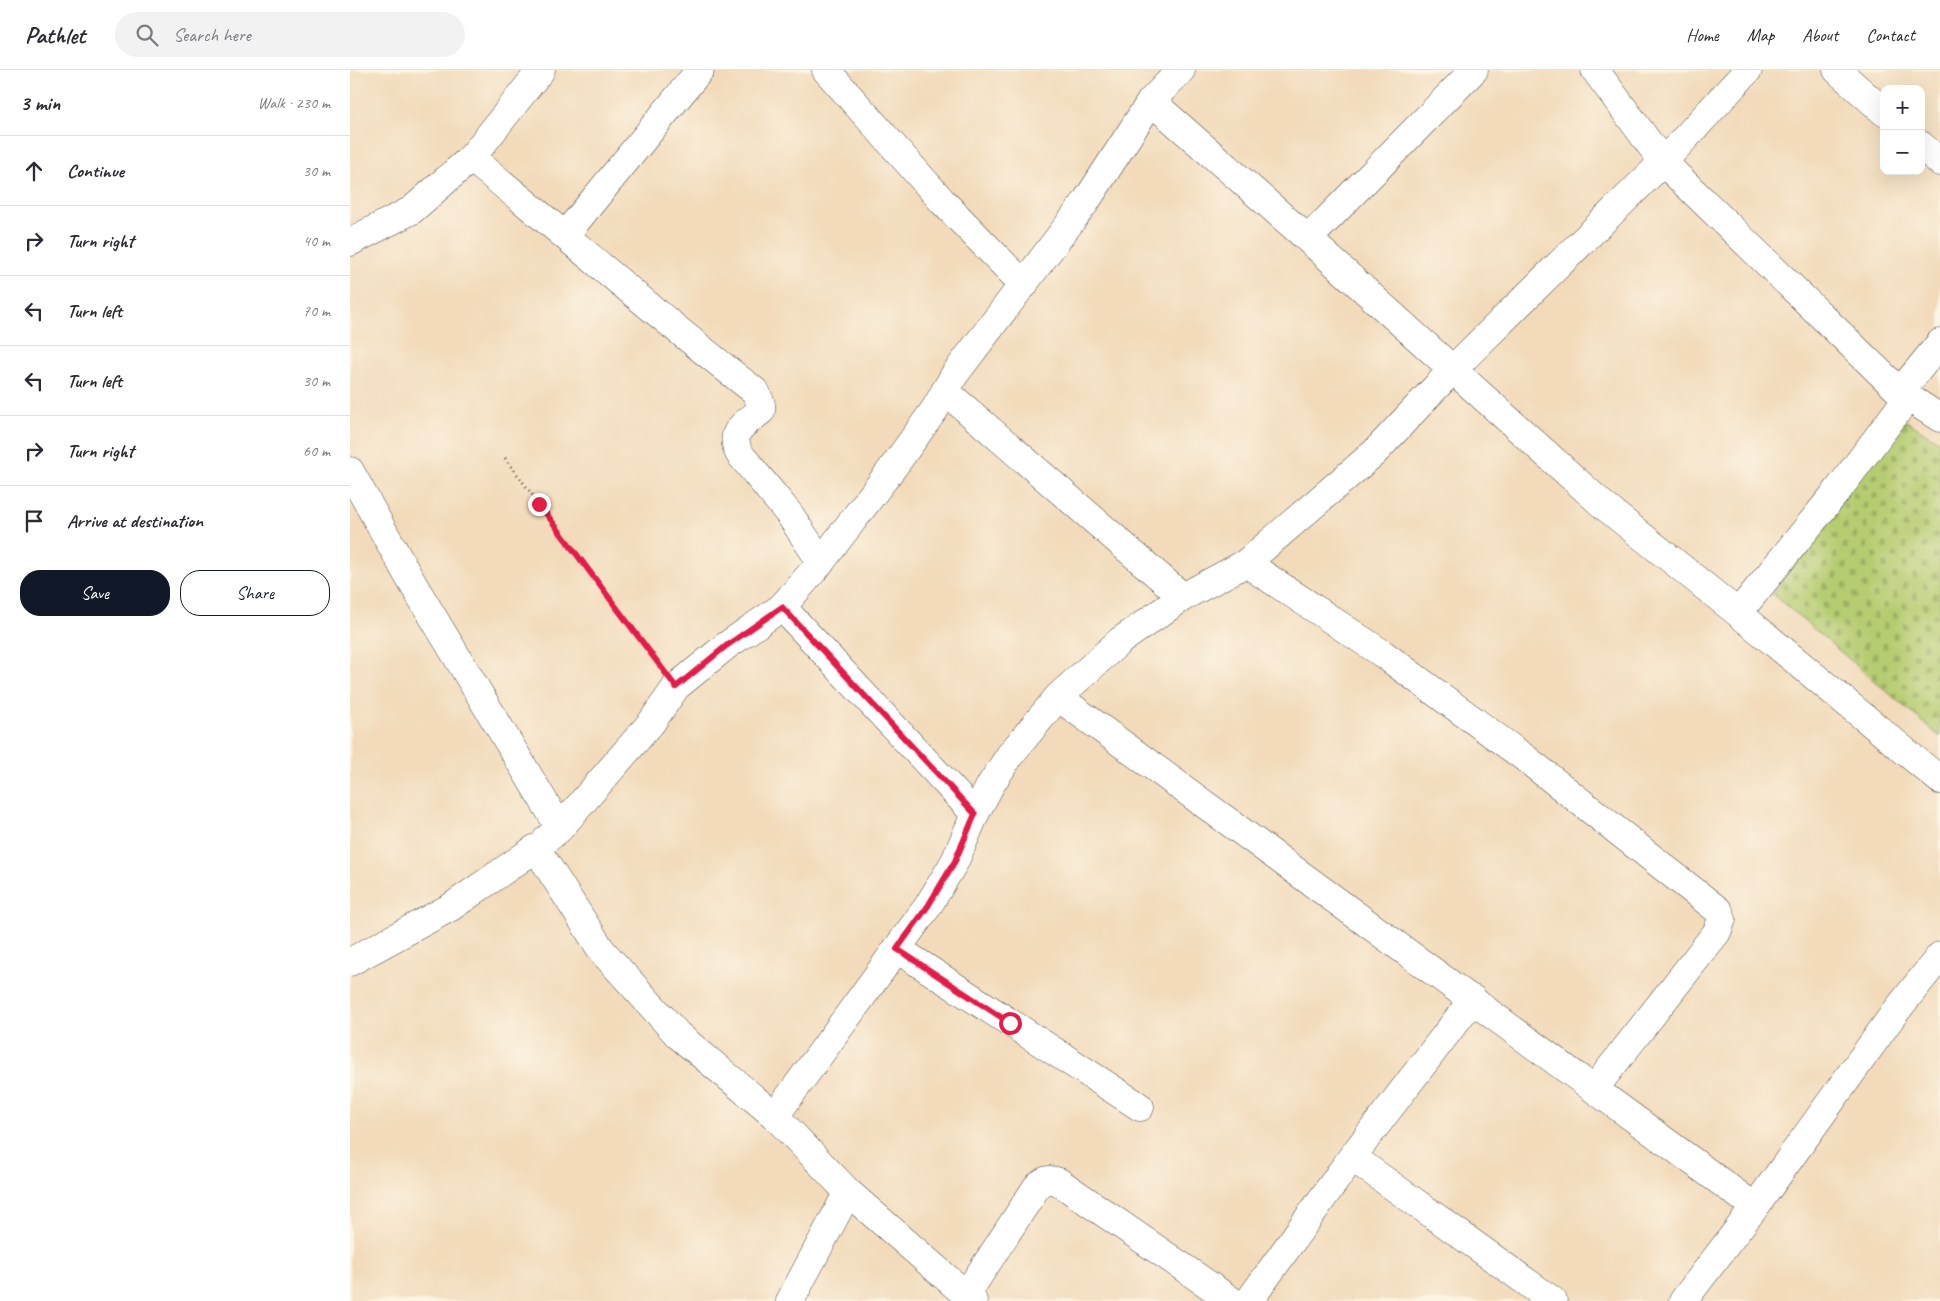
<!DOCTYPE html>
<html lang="en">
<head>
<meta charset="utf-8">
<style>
  :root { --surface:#fff; --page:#f2f2f3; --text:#2b2b33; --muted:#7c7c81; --line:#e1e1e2; --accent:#111827 }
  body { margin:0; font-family:Caveat,sans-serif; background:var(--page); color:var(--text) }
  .controls { position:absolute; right:15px; top:15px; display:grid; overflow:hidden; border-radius:10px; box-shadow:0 5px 20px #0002 }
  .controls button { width:45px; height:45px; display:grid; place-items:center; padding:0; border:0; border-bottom:1px solid var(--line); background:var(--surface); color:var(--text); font:25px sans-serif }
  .stop { position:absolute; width:15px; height:15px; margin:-11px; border:4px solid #e11d48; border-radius:50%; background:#fff }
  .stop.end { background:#e11d48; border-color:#fff; box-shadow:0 1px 5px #0008 }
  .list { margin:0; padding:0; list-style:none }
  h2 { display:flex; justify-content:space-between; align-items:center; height:65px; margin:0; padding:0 20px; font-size:21px }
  h2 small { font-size:16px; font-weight:400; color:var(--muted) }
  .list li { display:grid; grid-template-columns:32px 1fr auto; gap:15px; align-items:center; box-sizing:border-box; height:70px; padding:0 20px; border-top:1px solid var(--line) }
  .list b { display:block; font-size:19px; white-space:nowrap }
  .list em { font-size:16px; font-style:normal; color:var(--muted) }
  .actions { display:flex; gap:10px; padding:15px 20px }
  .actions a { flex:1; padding:11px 0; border:1px solid var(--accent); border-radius:20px; text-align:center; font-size:18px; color:var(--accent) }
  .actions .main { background:var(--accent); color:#fff }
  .icon { flex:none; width:28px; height:28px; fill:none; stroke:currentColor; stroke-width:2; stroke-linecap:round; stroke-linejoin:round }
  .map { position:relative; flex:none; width:1590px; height:1231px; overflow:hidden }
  header { display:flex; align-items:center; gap:30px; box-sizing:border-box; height:70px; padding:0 25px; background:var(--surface); border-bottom:1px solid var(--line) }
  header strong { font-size:24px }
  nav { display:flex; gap:28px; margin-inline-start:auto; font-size:18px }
  .search { width:350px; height:45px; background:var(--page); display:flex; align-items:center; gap:12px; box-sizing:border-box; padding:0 18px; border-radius:28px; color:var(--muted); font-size:19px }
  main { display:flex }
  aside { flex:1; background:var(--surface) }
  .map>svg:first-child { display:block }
</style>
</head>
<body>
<header>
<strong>Pathlet</strong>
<div class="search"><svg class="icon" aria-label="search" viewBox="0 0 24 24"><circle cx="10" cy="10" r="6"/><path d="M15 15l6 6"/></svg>Search here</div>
<nav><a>Home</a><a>Map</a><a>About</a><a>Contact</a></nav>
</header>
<main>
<aside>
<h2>3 min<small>Walk · 230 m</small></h2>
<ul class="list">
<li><svg class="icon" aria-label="ahead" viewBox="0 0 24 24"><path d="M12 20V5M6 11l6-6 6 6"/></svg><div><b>Continue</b></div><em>30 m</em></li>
<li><svg class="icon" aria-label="right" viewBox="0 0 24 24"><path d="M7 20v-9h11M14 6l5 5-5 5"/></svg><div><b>Turn right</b></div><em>40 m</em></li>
<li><svg class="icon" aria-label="left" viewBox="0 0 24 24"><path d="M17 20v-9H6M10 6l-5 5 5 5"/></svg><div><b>Turn left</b></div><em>70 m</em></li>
<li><svg class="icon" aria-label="left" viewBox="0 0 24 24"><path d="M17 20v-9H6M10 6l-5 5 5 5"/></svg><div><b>Turn left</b></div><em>30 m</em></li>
<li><svg class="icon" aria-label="right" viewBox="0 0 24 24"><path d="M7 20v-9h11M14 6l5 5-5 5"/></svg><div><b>Turn right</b></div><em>60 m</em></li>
<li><svg class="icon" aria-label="arrive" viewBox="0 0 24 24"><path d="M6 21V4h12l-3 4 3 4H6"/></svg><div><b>Arrive at destination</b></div></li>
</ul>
<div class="actions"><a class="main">Save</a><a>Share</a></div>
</aside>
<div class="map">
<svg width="1590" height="1231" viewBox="0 0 1590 1231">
  <defs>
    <pattern id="cemetery-stones" width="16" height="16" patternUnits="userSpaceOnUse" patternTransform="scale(1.25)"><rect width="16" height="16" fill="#b6cc71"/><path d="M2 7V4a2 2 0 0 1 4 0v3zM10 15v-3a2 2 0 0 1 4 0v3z" fill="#9daf62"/></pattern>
  </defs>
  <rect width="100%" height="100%" fill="#fcf5e5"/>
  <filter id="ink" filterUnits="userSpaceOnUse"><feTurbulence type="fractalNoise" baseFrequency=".02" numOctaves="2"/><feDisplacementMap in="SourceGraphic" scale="10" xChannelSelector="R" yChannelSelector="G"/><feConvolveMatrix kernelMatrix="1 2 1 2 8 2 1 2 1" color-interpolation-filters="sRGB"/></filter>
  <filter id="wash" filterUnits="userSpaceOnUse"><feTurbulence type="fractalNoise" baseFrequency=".0096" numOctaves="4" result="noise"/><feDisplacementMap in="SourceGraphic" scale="20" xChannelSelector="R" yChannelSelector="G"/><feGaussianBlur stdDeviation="1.12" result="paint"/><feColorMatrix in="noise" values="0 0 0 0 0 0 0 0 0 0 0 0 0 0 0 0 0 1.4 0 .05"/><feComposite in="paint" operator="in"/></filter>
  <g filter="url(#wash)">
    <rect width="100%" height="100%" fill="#f2daba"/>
    <path fill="url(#cemetery-stones)" stroke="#707c4e" d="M1548 346 1590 372V667L1423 524Z"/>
  </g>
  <g filter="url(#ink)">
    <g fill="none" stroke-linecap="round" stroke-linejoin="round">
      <defs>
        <g id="minor">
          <path d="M476 0 593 132 674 215"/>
          <path d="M1245 0 1313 92 1550 322 1590 348"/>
          <path d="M1487 0 1534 42"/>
          <path d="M801 31 958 169 1253 435 1388 543 1590 710"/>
          <path d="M1571 75 1590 92"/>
          <path d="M121 88C216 165 308 247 406 322L411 334V341C395 354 378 360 389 383L440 445 471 492"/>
          <path d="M215 165 350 0"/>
          <path d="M958 169 1124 0"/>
          <path d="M0 172 62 140 121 88 191 0"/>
          <path d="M595 321 833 527"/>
          <path d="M1550 322 1590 273"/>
          <path d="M0 401 60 509 210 758 197 769"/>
          <path d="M896 493 1033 584 1175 688 1369 841 1372 849 1367 862 1244 1019"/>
          <path d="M432 537 625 744"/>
          <path d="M1388 543 1488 420 1558 327"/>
          <path d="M708 627 1405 1137 1543 945 1590 886"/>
          <path d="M210 758 301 653 326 617 376 576 432 537 471 492 544 396 585 339 605 304 735 133 801 31 831 0"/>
          <path d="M547 879 790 1037"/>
          <path d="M0 892 101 837 186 778 252 881 328 965 425 1046 498 1122 623 1231"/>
          <path d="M425 1046 578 836 605 791 625 744 641 714 660 685 708 627 770 571 833 527 896 493 1024 383 1102 300 1313 92 1398 0"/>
          <path d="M1002 1087 1203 1231"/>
          <path d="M616 1225 686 1118C694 1110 698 1108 709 1112L882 1231"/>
          <path d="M440 1231 498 1122"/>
          <path d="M899 1231 1002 1087 1123 929"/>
          <path d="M1333 1231 1405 1137"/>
        </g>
      </defs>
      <use href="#minor" stroke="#494540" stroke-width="29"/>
      <path stroke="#494540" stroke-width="3" stroke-dasharray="1 4" stroke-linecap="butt" d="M155 388 310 596"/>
      <use href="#minor" stroke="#fff" stroke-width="28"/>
    </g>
  </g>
  <g fill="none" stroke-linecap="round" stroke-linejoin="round" filter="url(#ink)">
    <path stroke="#e11d48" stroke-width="6" d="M189 434 326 617 376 576 432 537 625 744 605 791 578 836 547 879 660 953"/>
  </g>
</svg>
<div class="controls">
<button>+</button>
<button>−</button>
</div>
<div class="stop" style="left:660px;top:953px"></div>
<div class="stop end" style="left:189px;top:434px"></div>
</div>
</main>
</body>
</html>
